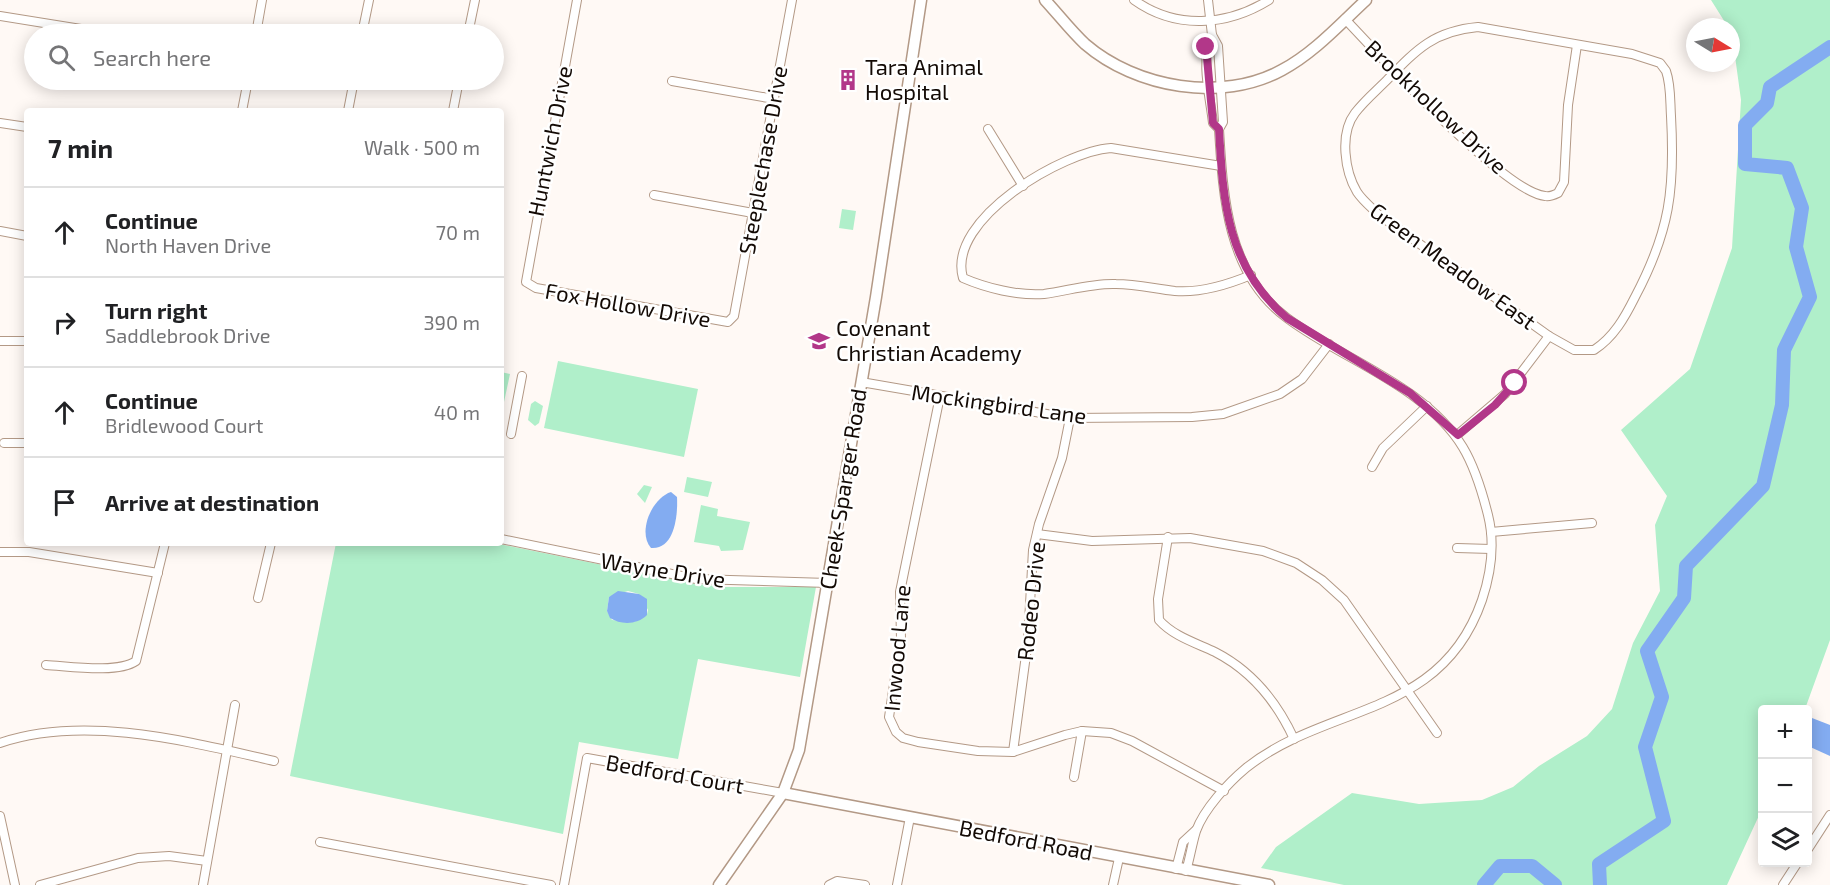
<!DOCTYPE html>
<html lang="en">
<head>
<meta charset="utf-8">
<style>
  :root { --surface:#fff; --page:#f2f2f2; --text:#202124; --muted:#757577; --line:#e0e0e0 }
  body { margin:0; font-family:"Exo 2",sans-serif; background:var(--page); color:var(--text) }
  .controls { position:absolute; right:18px; bottom:18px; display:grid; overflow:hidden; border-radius:6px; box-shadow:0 3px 15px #0003 }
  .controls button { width:54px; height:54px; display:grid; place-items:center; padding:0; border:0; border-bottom:2px solid var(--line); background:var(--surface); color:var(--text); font:30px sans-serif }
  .compass { position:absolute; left:1686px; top:18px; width:54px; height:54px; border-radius:50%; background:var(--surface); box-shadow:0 3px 15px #0003; rotate:100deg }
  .stop { position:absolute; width:18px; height:18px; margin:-14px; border:4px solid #b23789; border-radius:50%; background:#fff }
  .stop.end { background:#b23789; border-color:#fff; box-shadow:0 2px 6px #0008 }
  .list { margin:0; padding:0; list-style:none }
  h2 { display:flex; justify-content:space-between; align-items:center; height:78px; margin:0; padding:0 24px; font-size:26px }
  h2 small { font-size:20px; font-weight:400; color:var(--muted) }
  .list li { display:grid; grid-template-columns:39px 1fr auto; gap:18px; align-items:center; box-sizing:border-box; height:90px; padding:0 24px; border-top:2px solid var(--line) }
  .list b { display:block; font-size:22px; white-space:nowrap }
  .list p { margin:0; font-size:20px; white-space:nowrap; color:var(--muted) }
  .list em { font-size:20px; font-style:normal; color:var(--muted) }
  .icon { flex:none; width:33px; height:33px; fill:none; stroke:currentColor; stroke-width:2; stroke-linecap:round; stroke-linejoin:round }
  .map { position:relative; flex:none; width:1830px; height:885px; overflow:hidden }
  .search { position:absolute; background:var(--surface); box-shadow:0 3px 15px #0003; left:24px; top:24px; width:480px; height:66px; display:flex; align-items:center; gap:15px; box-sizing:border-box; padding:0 21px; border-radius:33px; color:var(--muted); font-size:22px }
  .panel { position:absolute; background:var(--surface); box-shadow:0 3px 15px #0003; left:24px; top:108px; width:480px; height:438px; border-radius:6px }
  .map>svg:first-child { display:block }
</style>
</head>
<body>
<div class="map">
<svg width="1830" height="885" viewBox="0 0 1830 885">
  <rect width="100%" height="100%" fill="#fff9f5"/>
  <g fill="#b0efca" fill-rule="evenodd">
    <path d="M1711 0H1830V640L1805 709 1762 710V809L1727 885H1344L1261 868 1276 847 1352 793 1419 804 1482 800 1513 787 1539 766 1587 736 1612 709 1633 643 1660 591 1655 525 1667 496 1621 430 1690 369 1732 248 1741 100 1731 27H1728Z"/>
    <path d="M842 209 856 211 853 230 839 228Z"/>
    <path d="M558 361 698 389 684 457 544 428Z"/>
    <path d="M501 372 510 374 501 416Z"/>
    <path d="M535 401 543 406 539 423 535 426 528 420 531 404Z"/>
    <path d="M687 477 712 482 708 497 684 492Z"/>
    <path d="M644 485 652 487 645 503 637 494Z"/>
    <path d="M701 505 718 509 717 516 750 522 743 550 721 551 719 546 694 542Z"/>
    <path d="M336 543H494L691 583 723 587H816L800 677 698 659 678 759 579 742 563 834 290 776ZM628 591 639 594 648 610 647 614 634 622 612 620 607 611 609 597Z"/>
  </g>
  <g fill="#83acf1">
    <path d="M671 492 677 497C678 514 675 550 651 548 637 532 652 498 671 492Z"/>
    <path d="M618 591 639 594 647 599V615C637 625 621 625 610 618L607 611 609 597Z"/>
    <path d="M1812 718 1830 725V756L1808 746V728Z"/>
  </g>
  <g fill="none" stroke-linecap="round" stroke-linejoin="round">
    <g stroke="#83acf1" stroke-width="14">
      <path d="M1484 885 1500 866H1532L1555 885"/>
      <path d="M1600 885 1599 864 1664 821 1645 747 1662 697 1647 651 1684 598 1686 566 1763 486 1782 405 1784 350 1810 297 1796 247 1802 208 1787 168 1745 164V125L1767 103 1770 87 1830 47"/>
    </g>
    <defs>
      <g id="street">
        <path d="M577 0 526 282 536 288 728 322 734 316 792 0"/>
        <path d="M1134 0C1176 30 1227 26 1269 0"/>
        <path d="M0 16 112 34"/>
        <path d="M1345 19C1378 54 1504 192 1545 196 1549 197 1554 195 1558 193L1564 182 1568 105 1577 45"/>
        <path d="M1478 27 1632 54 1660 63 1666 71C1671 85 1670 101 1671 116 1675 189 1670 231 1635 297 1625 317 1614 337 1594 350H1574L1549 336 1379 215C1372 208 1363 201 1357 192 1345 172 1339 134 1355 113 1364 101 1376 91 1387 80 1417 49 1434 31 1478 27Z"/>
        <path d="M256 34 262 0"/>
        <path d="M362 34 369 0"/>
        <path d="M468 34 475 0"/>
        <path d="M1212 35C1200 60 1210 96 1213 123L1219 129"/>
        <path d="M672 81 774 99"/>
        <path d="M242 111 248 80"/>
        <path d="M348 111 354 80"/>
        <path d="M453 111 459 80"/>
        <path d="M0 123 27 127"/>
        <path d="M988 129 1023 186"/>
        <path d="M1221 166 1111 148C1064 151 946 219 963 278 986 288 1018 296 1044 294 1067 291 1092 283 1116 284 1136 284 1156 289 1175 291 1201 293 1227 285 1251 275"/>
        <path d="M654 195 753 213"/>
        <path d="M0 231 27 236"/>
        <path d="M0 341H27"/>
        <path d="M861 382 1070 418 1192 417 1223 414 1280 394 1302 379 1329 344"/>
        <path d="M940 396 900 592 901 639 889 717 896 732 903 738 918 742 978 751 1013 752 1065 735 1082 731 1111 733 1132 741 1224 791"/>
        <path d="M511 434 522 376"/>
        <path d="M1457 435 1505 394 1549 336"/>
        <path d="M4 443H27"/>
        <path d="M1372 467 1383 448 1427 406"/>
        <path d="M1491 532 1592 523"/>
        <path d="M1037 534 1092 541 1190 538 1263 551 1296 563 1322 580 1344 600 1437 733"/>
        <path d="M1168 537 1158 599 1159 620C1173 636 1196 643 1215 652 1252 671 1277 702 1294 739"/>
        <path d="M501 539 696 579 828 583"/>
        <path d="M1457 548 1491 549"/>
        <path d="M0 552H29L158 573"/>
        <path d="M258 598 271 543"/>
        <path d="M46 665C68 666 117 674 136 661L165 543"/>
        <path d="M0 743C85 714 190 742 274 761"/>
        <path d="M1013 752 1028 640 1033 550 1039 524 1062 458 1070 418"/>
        <path d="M1074 777 1082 731"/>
        <path d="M0 816 15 885"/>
        <path d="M320 842 551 885"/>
        <path d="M1808 849 1830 815"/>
        <path d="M1176 869 1183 842 1196 830"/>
        <path d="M1186 871C1190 858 1192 844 1196 831 1204 809 1228 783 1246 768 1327 703 1441 719 1482 600 1491 573 1495 543 1488 515 1474 459 1460 430 1412 395 1372 366 1326 347 1287 318 1227 274 1223 196 1219 129L1223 122 1218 46 1212 35 1208 0"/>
        <path d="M40 885 138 858 169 856 207 861"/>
        <path d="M203 885 235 705"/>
        <path d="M564 885 587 758 783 793"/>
        <path d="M829 885 837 881 865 885"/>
        <path d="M897 885 910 817"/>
        <path d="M1113 885 1119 858"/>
        <path d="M1783 885 1798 862"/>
      </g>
      <g id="secondary">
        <path d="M1045 0C1058 14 1071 31 1085 44 1136 88 1222 103 1282 70 1314 53 1340 24 1366 0"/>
        <path d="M783 793 1269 885"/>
        <path d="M719 885 783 793 799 750 876 297 921 0"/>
      </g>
    </defs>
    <use href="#street" stroke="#b39986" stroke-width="10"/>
    <use href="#secondary" stroke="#b39986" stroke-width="13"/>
    <use href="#street" stroke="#fff" stroke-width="8"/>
    <use href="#secondary" stroke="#fff" stroke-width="10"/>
  </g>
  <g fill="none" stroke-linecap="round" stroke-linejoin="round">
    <path stroke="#b23789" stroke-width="8" d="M1206 47 1213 123 1219 129C1223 202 1227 267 1287 318L1410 393 1458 435 1495 405 1515 383"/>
  </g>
  <defs>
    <symbol id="building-bare" viewBox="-9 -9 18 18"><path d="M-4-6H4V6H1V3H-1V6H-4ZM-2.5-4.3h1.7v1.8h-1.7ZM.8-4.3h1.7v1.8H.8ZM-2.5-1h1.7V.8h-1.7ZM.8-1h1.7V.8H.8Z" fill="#b23789" stroke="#fff" stroke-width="2.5" paint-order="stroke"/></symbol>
    <symbol id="school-bare" viewBox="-9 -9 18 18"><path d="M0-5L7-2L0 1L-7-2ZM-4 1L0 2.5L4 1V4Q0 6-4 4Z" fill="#b23789" stroke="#fff" stroke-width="2.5" paint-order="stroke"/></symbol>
  </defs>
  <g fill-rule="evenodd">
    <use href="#building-bare" x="833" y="65" width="30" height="30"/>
    <use href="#school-bare" x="804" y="326" width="30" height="30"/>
  </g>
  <g text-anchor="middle" stroke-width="5" stroke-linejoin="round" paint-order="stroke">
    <g font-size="22" fill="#130a05" stroke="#fff" text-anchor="start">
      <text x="865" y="75">Tara Animal<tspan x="865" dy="25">Hospital</tspan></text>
      <text x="836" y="336">Covenant<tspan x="836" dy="25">Christian Academy</tspan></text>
    </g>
    <g font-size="22" fill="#130a05" stroke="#fff">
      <text transform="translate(1436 107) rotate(43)" y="8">Brookhollow Drive</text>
      <text transform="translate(550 141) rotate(-79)" y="8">Huntwich Drive</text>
      <text transform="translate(763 160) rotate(-80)" y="8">Steeplechase Drive</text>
      <text transform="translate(1453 266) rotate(36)" y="8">Green Meadow East</text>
      <text transform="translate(628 305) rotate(10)" y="8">Fox Hollow Drive</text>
      <text transform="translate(999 404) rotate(8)" y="8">Mockingbird Lane</text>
      <text transform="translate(843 489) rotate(-81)" y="8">Cheek-Sparger Road</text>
      <text transform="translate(663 570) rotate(9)" y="8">Wayne Drive</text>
      <text transform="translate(1031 601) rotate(-84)" y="8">Rodeo Drive</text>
      <text transform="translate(897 648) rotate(-85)" y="8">Inwood Lane</text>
      <text transform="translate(675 774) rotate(10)" y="8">Bedford Court</text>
      <text transform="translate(1026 840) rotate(11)" y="8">Bedford Road</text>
    </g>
  </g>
</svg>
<div class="controls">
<button>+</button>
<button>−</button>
<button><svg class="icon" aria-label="layers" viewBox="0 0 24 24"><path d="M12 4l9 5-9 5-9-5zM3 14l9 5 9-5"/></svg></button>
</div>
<svg class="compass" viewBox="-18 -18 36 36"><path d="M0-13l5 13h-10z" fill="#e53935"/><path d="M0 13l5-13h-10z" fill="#757577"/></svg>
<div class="stop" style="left:1515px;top:383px"></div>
<div class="stop end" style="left:1206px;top:47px"></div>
<div class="search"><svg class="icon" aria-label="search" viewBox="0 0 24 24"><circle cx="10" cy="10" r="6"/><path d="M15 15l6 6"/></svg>Search here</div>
<section class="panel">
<h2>7 min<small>Walk · 500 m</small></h2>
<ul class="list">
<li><svg class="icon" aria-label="ahead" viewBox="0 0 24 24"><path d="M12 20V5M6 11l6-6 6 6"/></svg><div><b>Continue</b><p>North Haven Drive</p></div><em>70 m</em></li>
<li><svg class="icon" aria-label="right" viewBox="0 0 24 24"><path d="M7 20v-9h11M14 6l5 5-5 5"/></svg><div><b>Turn right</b><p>Saddlebrook Drive</p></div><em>390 m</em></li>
<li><svg class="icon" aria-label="ahead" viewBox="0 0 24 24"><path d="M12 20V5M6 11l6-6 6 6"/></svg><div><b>Continue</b><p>Bridlewood Court</p></div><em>40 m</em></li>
<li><svg class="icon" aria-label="arrive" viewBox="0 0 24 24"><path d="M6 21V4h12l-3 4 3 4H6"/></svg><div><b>Arrive at destination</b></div></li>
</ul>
</section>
</div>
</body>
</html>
